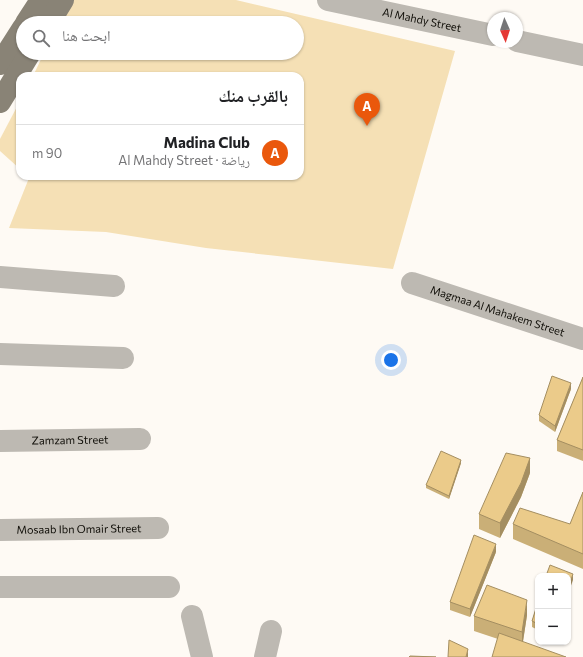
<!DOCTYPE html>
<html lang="ar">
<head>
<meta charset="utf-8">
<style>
  :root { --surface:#fff; --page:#f2f2f2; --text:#202124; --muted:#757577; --line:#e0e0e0; --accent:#ea580c }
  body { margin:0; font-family:Commissioner,"Noto Naskh Arabic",sans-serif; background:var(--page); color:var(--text); direction:rtl }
  .controls { position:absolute; right:12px; bottom:12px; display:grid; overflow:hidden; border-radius:8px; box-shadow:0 1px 3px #0004 }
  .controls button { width:36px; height:36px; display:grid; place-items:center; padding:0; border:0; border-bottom:1px solid var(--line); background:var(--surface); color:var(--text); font:20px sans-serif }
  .compass { position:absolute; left:487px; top:12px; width:36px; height:36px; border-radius:50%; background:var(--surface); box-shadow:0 1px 3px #0004; rotate:177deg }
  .you { position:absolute; left:391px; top:360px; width:14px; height:14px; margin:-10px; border:3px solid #fff; border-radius:50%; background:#1a73e8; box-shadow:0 0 0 6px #1a73e833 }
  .badge { display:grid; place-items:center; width:26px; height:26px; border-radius:50%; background:var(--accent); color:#fff; font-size:13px; font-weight:700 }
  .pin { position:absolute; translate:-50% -33px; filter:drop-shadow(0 1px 2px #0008) }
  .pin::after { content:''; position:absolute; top:21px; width:14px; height:12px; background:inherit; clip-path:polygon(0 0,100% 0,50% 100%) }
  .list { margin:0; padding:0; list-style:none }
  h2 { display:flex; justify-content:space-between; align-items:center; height:52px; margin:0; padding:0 16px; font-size:17px }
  h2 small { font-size:13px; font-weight:400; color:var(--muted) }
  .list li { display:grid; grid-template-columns:26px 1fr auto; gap:12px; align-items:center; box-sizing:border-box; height:56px; padding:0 16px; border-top:1px solid var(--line) }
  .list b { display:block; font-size:15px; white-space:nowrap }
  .list p { margin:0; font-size:13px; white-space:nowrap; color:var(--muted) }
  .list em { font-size:13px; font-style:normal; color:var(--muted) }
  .icon { flex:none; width:22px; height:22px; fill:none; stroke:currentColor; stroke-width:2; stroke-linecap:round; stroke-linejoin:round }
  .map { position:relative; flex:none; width:583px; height:657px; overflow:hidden; direction:ltr }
  .search { position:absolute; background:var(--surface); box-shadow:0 1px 3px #0004; left:16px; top:16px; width:288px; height:44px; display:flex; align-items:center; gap:10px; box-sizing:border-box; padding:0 14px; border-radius:22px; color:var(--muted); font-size:15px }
  .panel { position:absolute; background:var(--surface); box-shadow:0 1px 3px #0004; left:16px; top:72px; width:288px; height:108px; border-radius:12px; direction:rtl }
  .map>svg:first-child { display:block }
</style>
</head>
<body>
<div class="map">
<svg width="583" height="657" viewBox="0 0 583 657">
  <rect width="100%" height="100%" fill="#fefaf4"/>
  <g fill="#f5e0b5">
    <path d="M73 0H236L455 51 393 269 206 248 106 232 9 228 29 178 27 176H300V76H33L44 53H297V23H61Z"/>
    <path d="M20 101V169L0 151V139Z"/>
  </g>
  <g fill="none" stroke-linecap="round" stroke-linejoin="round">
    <g stroke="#bdb9b2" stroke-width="22">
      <path id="s1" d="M328 0 493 35"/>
      <path d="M517 41 583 55"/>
      <path d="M0 277 114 286"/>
      <path id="s2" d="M412 283 583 339"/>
      <path d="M0 354 123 358"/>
      <path id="s3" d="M0 441 140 439"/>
      <path id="s4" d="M0 530 158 528"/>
      <path d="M0 587H169"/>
      <path d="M192 616 202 657"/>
      <path d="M265 657 271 631"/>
    </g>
    <g stroke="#898376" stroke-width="22">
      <path d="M26 23 41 0"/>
      <path d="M49 23 63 0"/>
      <path d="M0 64 23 28"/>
      <path d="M0 102 30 53"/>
    </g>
  </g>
  <g fill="#caaf77">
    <path d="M583 377V461L557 451V440Z"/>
    <path d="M571 389 555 432 539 421V415Z"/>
    <path d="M461 463 449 499 426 488V485Z"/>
    <path d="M530 473 521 497 500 538 479 529V514Z"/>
    <path d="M583 492V569L513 539V524H570Z"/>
    <path d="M496 552 470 617 450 610V602Z"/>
    <path d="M538 602V630L532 627V621Z"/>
    <path d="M527 615 523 642 498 639 474 631V616Z"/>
  </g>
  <g fill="#a48e61">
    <path d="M571 383V389L555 432V426Z"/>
    <path d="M530 458V473L521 497 500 538V523Z"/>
    <path d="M461 460V463L449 499V496Z"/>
    <path d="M496 544V552L470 617V609Z"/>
    <path d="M573 574V580L568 594V588Z"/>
    <path d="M527 600V615L522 647V632Z"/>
    <path d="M468 649V657H466Z"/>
  </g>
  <g fill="#ebcb8a" stroke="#a48e61">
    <path d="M552 376 571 383 555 426 539 415Z"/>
    <path d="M583 377V450L557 440Z"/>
    <path d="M441 451 461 460 449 496 426 485Z"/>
    <path d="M506 453 530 458 521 483 500 523 479 514Z"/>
    <path d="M583 492V554L513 524 520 508 570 524Z"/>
    <path d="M474 535 496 544 470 609 450 602Z"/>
    <path d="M550 565 573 574 568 588V576H546Z"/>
    <path d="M487 585 527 600 522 632 474 616Z"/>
    <path d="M538 602V624L532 621Z"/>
    <path d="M499 633 566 657H492Z"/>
    <path d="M449 640 468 649 466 657H448Z"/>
    <path d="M410 656 436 657H409Z"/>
  </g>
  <g text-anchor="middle" stroke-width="3.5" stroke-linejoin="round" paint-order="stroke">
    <g font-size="11" fill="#0f0d07" stroke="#fefaf4">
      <text dy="4" stroke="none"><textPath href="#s1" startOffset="96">Al Mahdy Street</textPath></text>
      <text dy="4" stroke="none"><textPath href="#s2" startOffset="90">Magmaa Al Mahakem Street</textPath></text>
      <text dy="4" stroke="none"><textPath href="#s3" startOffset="70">Zamzam Street</textPath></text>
      <text dy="4" stroke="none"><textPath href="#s4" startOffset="79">Mosaab Ibn Omair Street</textPath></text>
    </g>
  </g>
</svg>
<div class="controls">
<button>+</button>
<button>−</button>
</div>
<svg class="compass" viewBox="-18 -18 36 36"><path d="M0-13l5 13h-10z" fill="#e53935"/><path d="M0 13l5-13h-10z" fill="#757577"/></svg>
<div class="you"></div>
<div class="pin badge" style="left:367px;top:126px">A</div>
<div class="search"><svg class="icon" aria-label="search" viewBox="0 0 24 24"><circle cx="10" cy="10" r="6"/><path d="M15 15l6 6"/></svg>ابحث هنا</div>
<section class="panel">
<h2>بالقرب منك<small></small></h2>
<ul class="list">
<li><span class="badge">A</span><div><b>Madina Club</b><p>رياضة · Al Mahdy Street</p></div><em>90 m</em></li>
</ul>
</section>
</div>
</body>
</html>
